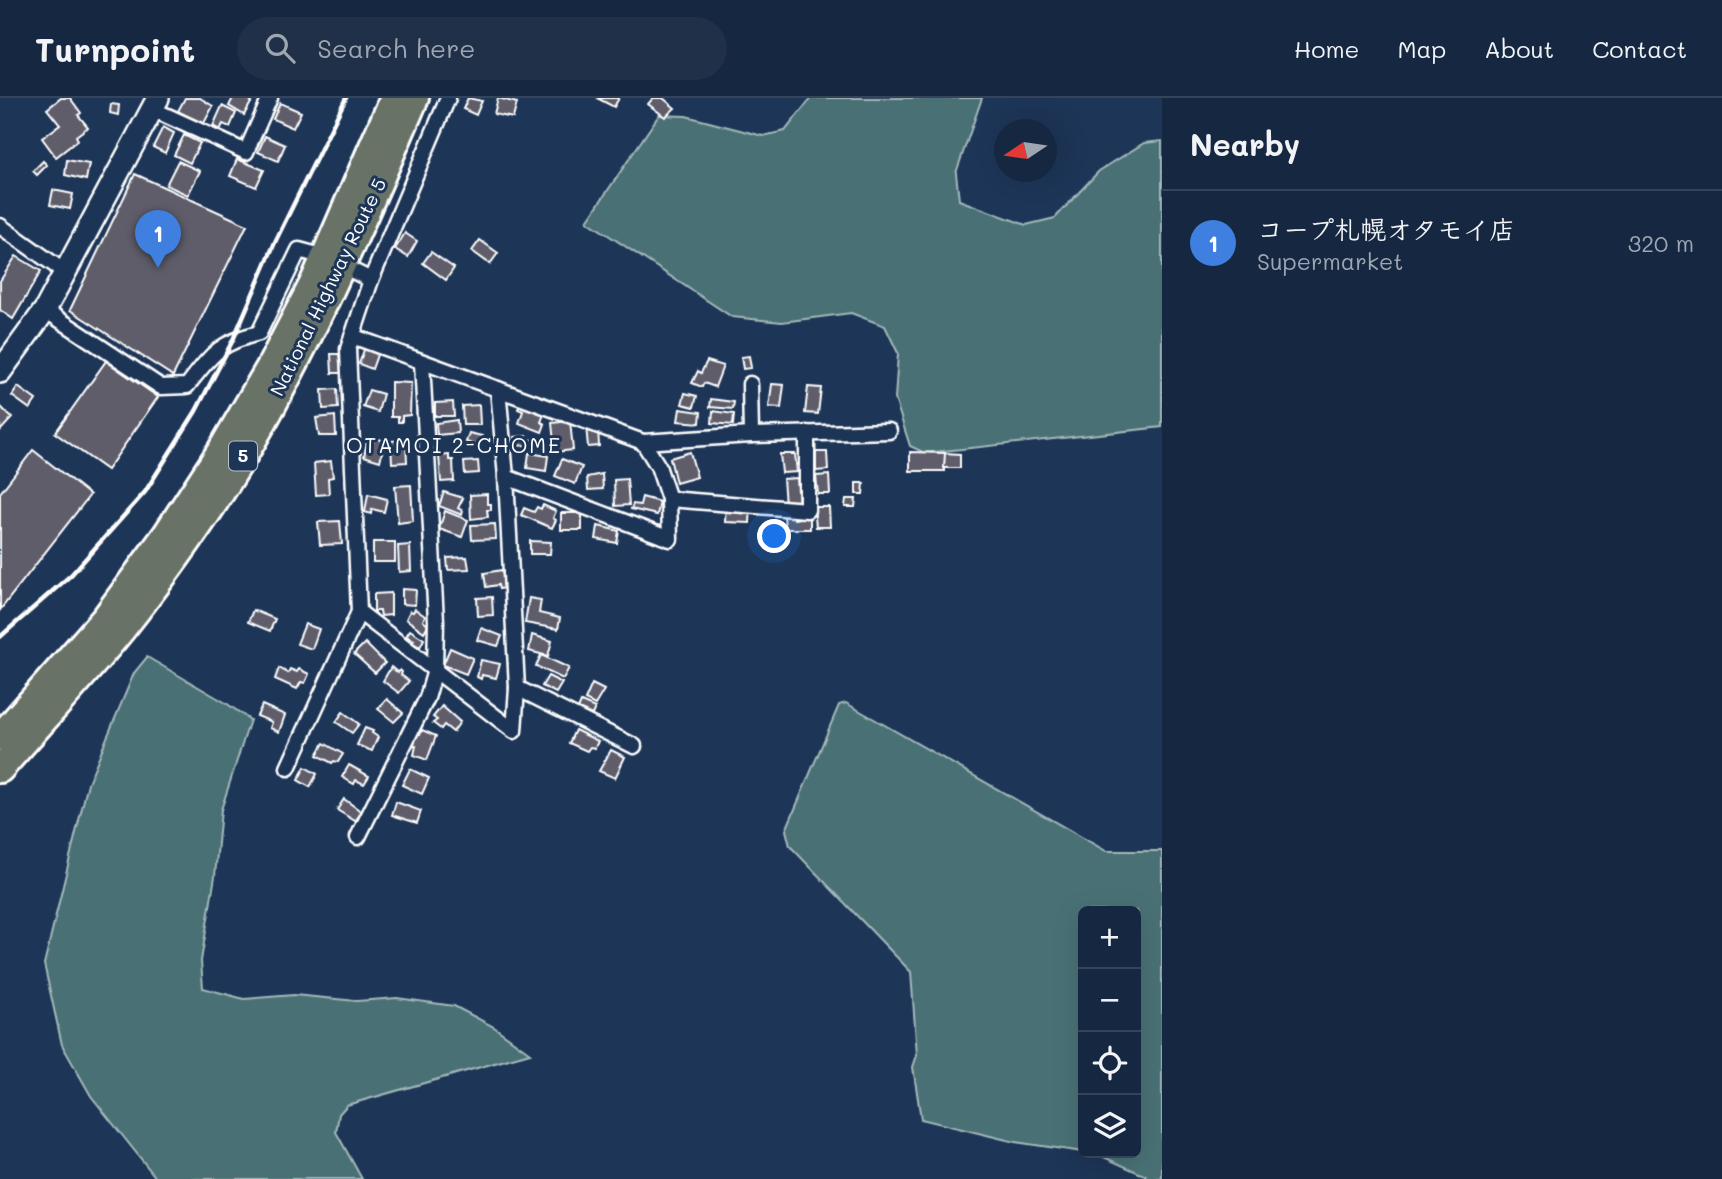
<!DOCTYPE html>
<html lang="en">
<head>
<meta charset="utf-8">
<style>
  :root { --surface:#162841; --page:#1f3048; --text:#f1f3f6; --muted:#9ea6b1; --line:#35445a; --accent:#ff9aa2 }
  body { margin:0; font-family:Mali,"Klee One",sans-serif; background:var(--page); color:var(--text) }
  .controls { position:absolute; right:21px; bottom:21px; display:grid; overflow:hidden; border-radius:10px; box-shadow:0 7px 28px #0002 }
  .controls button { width:63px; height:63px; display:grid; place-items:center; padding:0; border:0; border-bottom:2px solid var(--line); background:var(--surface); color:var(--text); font:35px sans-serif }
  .compass { position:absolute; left:994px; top:21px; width:63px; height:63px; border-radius:50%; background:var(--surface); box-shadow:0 7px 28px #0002; rotate:257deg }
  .you { position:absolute; left:775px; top:439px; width:24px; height:24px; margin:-18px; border:5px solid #fff; border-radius:50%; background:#1a73e8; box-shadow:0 0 0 10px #1a73e833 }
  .badge { display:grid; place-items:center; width:46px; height:46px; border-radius:50%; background:var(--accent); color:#fff; font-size:23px; font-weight:700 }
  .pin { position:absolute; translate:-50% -58px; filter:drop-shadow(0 2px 4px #0008) }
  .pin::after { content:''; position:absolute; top:37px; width:24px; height:21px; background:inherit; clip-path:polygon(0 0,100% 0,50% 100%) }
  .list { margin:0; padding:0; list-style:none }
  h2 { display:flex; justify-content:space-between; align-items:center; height:91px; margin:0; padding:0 28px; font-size:30px }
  h2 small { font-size:23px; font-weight:400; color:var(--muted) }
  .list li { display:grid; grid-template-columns:46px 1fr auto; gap:21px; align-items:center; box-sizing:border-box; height:105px; padding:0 28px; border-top:2px solid var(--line) }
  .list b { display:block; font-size:26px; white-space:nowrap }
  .list p { margin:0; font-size:23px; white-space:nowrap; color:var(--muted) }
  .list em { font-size:23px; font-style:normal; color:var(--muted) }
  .icon { flex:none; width:38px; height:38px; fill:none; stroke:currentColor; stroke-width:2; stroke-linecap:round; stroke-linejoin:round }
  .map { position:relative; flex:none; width:1162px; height:1081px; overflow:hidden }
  header { display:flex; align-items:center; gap:42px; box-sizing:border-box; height:98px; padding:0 35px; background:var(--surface); border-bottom:2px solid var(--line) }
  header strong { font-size:33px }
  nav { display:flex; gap:38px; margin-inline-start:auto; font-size:24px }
  .search { width:490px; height:63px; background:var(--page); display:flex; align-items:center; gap:18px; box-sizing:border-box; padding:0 24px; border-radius:38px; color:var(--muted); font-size:26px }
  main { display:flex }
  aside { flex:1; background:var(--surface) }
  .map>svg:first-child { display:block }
</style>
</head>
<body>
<header>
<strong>Turnpoint</strong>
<div class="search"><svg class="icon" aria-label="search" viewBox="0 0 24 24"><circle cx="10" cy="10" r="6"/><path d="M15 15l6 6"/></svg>Search here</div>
<nav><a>Home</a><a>Map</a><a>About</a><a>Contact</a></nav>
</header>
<main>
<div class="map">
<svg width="1162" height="1081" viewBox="0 0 1162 1081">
  <rect width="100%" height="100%" fill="#1d3557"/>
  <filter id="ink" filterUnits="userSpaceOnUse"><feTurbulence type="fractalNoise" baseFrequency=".0143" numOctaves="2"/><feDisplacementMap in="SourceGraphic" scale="14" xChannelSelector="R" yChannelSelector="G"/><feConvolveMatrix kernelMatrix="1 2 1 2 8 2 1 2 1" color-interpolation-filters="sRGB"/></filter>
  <g filter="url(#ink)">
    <g fill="#497175" stroke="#a4b8ba" stroke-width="2">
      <path d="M811 0H982L956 75 959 102 1026 127 1055 120 1099 73 1144 45 1162 43V329L925 355 910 348 895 301 898 255 885 228 851 215 782 224 732 219 587 123 659 17 686 18 763 38 785 33Z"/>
      <path d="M147 559 226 605 250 622 221 712 215 778 201 863 203 890 244 901 294 897 357 903 397 900 454 908 494 929 530 955 347 1007 339 1016 336 1034 362 1081H157L91 998 62 947 44 866 88 685 134 575Z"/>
      <path d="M846 605 1106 753H1162V1081H1146V1078L1097 1056 1089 1055H1136V813H1083V1054L1015 1044 921 1021 913 969 917 957 911 874 790 748 786 732 839 607Z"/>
    </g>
    <g fill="#5f5d6a" stroke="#fff" stroke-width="2">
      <path d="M61 0H70L81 15 78 17 88 29 76 38 78 42 56 59 42 40 60 27 47 11Z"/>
      <path d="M185 0H200L213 8 203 27 178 13Z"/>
      <path d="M233 0H246L252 3 244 17 229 8Z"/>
      <path d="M468 0 482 3 476 17 463 11Z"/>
      <path d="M498 0 517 5 513 20 494 16Z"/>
      <path d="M597 0H619L614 9Z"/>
      <path d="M653 0H663L675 10 665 19 648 6Z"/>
      <path d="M280 5 301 14 293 30 273 21Z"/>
      <path d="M111 6 119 7 118 17 110 15Z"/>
      <path d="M222 8 236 15 230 29 223 26 220 32 213 28Z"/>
      <path d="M163 29 174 35 165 55 153 49Z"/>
      <path d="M184 37 200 45 190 65 174 57Z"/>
      <path d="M265 38 285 47 278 63 258 54Z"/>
      <path d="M237 61 264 72 256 89 230 78Z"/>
      <path d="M67 62 89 66 86 82 65 77Z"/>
      <path d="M43 63 47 67 37 77 33 73Z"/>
      <path d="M178 63 200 73 188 97 166 87Z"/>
      <path d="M135 76 247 127 173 278 70 212Z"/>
      <path d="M53 92 73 96 70 111 50 107Z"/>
      <path d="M405 135 417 143 408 159 395 151Z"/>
      <path d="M480 142 498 155 490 166 472 153Z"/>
      <path d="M431 154 454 170 446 182 423 165Z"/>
      <path d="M16 158 41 173 13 221 0 212V183Z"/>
      <path d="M365 249 378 254 372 271 359 266Z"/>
      <path d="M331 256H339L341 275H332Z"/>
      <path d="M749 258 751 270 743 271 741 259Z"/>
      <path d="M106 263 158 299 107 372 55 335Z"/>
      <path d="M707 263 723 268 715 289 704 285 702 289 692 285 698 273 701 275Z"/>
      <path d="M391 284 411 285 410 317 402 318V324H398V319H391Z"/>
      <path d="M772 286 784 287 781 310 769 309Z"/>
      <path d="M18 289 36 302 30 311 12 298Z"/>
      <path d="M808 289 821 290 818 316 805 315Z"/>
      <path d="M337 291 338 310 323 311 322 292Z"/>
      <path d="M369 292 383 296 378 314 363 309Z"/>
      <path d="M685 295 697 298 694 309 682 306Z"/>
      <path d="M522 300 542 310 540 315 544 316 541 324 545 326 542 334 519 325 523 313 518 311Z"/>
      <path d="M711 301 734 304 733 311 710 309Z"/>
      <path d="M453 304 454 318H435V305Z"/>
      <path d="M479 307 480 327H463L462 308Z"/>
      <path d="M0 308 12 320 0 333Z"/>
      <path d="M680 311 701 314 700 325 678 323Z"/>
      <path d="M713 313 734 316 733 327 712 325Z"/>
      <path d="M335 318 336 338H319L316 320Z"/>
      <path d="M457 322 458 335 437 337 436 325Z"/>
      <path d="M570 323 573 352 555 354 552 325Z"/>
      <path d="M586 328 598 330 599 348 588 349Z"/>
      <path d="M469 335 482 338 479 348 466 344Z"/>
      <path d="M526 338 527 342 544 341 545 349 527 350 526 347 517 348 515 339Z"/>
      <path d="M375 340 385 343 380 363 364 358 367 343 373 344Z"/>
      <path d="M406 342 407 364 392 365 391 343Z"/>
      <path d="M33 352 90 397 0 512V395Z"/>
      <path d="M690 354 697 379 676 385 670 360Z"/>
      <path d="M816 354H827L828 372 816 373Z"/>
      <path d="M910 354 945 355V373H910Z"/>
      <path d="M529 355 548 358 546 373 527 370Z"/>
      <path d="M945 355 960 356V370H944Z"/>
      <path d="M780 356H795L797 374 782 375Z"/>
      <path d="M449 357V362H453L454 383 441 384 439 358Z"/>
      <path d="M562 361 582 369 575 386 555 378Z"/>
      <path d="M331 363 333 379 328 380 329 396 316 397 314 365Z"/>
      <path d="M478 363 479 375 465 376 464 364Z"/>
      <path d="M602 376 603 391 588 392 587 379Z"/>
      <path d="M829 377 830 396H818L816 378Z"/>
      <path d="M797 380 799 407 785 406 783 381Z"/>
      <path d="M627 381 629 407 615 408 614 382Z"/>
      <path d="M856 385H864L863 396H856Z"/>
      <path d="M411 387 413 423 398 425 395 388Z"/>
      <path d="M444 394 463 400 458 410 463 413 462 417 439 408Z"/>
      <path d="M368 396 387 401 384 414 372 411 371 416 365 414Z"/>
      <path d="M487 396V406H491V412H487L488 419 471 421 470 397Z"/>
      <path d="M642 399 660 404 657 417 631 411 633 406 640 407Z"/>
      <path d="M846 401H856L855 409H845Z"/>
      <path d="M726 404 751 405 750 425 725 424Z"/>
      <path d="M543 407 556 413 553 420 556 422 552 430 521 417 524 410 534 414 537 409 541 411Z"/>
      <path d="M814 409H829L830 429H816Z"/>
      <path d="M445 413 468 422 462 439 439 431Z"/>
      <rect x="561" y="415" width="21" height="17"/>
      <path d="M784 417H793L794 421 810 418V431H785Z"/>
      <path d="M340 423 342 446 320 447 318 424Z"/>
      <path d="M495 426 496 441 472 442 471 427Z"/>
      <path d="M598 428 619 433 617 445 596 441Z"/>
      <path d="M530 443 551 444 550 456H530Z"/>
      <rect x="373" y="444" width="22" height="20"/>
      <path d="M410 447 411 473 399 474 398 448Z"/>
      <path d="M467 459 469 471 448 472 447 460Z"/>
      <path d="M502 472 505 490 499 491 498 487 486 489 484 475Z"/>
      <path d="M402 491 416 492 415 507 402 506Z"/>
      <path d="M391 495V517L381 518 380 513H374V496Z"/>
      <path d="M492 499 493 517 478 518 477 500Z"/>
      <path d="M529 500 541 502 539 515 560 520 558 531 525 525Z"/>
      <path d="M415 511 425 518 423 523 428 527 424 534 406 521 410 513 413 514Z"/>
      <path d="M253 512 275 521 270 533 248 524Z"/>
      <path d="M305 526 319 531 312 551 297 546Z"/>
      <path d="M481 530 502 538 498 548 477 542Z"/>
      <path d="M410 532 424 541 420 549 412 545 414 542 406 538Z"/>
      <path d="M532 537 552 543 548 558 529 553Z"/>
      <path d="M365 545 385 565 375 575 354 556Z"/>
      <path d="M450 550 473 560 466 576 443 567Z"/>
      <path d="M541 557 569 570 563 581 536 568Z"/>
      <path d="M481 562 500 566 496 580 482 577 481 581 477 579Z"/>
      <path d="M391 569 398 575 400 572 402 574 401 577 409 583 399 595 383 583Z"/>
      <path d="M279 570 288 575 290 571 297 574 299 571 309 576 305 585 301 584 297 591 275 581Z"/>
      <path d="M548 578 562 585 556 595 542 588Z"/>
      <path d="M592 586 604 592 595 607 585 602Z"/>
      <path d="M387 601 403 615 394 624 378 611Z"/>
      <path d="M581 604 595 610 592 617 578 611Z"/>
      <path d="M262 607 285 617 279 634 270 630 272 624 257 618Z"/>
      <path d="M442 608 460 624 453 634 444 627 441 631 433 625 437 622 433 619Z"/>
      <path d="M343 614 359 626 352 635 336 624Z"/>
      <path d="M365 630 373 633 372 635 378 639 372 653 357 647Z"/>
      <path d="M422 632 436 638 427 662 414 657 416 648 413 647 417 635 420 636Z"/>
      <path d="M575 632 598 643 595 650 590 649 587 653 569 645Z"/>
      <path d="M324 645 343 656 338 664 334 663 332 665 317 657Z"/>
      <path d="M611 652 625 659 615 680 599 673Z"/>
      <path d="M349 667 369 678 364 686 356 682 354 686 342 679Z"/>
      <path d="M305 669 317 676 310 689 298 682Z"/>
      <path d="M410 671 429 680 422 696 402 687Z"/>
      <path d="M344 701 362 714 355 723 337 712Z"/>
      <path d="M396 704 421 713 417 725 392 717Z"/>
    </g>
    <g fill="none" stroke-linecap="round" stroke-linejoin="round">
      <defs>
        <g id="street">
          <path d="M448 0 371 182 348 251 359 514 514 633 517 590 506 379 498 291"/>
          <path d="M152 11 246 54 270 0"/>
          <path d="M0 128 66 175"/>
          <path d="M45 212 161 289 187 288C212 256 218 245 259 235L299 152 325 159 371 182"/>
          <path d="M352 238 643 344 751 337 889 333"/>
          <path d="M750 286 751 337"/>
          <path d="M506 379 670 441 669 401 658 368 643 344"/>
          <path d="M669 401 807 412V335"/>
          <path d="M517 590 634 648"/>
          <path d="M288 670 359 514"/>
          <path d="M358 739 427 600 435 572 436 523 422 264"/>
        </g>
        <path id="secondary" d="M0 274 45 212 158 0"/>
        <g id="highway">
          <path d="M0 639 106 519 166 437 222 351 270 269 314 184 394 0"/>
          <path d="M0 671C41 624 83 579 122 531 164 478 206 420 241 362 310 247 362 123 415 0"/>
        </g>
      </defs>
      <use href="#street" stroke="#fff" stroke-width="19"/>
      <use href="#secondary" stroke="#fff" stroke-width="26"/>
      <use href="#highway" stroke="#fff" stroke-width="32"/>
      <use href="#street" stroke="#1d3557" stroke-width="14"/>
      <use href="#secondary" stroke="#1d3557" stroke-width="21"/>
      <use href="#highway" stroke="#697266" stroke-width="26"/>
      <path stroke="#fff" stroke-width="4.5" d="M0 539 71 477 145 394 196 313 233 242 276 142 346 0"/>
    </g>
  </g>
  <g text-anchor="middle" stroke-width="6" stroke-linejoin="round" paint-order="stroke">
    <rect fill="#1d3557" stroke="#bbc2cd" stroke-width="2" x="229" y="343.5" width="28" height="29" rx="5"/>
    <g font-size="18" font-weight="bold" fill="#fff">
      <text x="243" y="364">5</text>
    </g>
    <g font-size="19" fill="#fff" stroke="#1d3557">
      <text transform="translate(328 189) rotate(-64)" y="7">National Highway Route 5</text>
    </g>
    <g font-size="21" letter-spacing="2" fill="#fff" stroke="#1d3557">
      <text x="454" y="355">OTAMOI 2-CHOME</text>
    </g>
  </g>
</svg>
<div class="controls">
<button>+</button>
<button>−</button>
<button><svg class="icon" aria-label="locate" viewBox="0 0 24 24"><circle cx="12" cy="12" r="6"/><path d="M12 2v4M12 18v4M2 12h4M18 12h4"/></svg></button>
<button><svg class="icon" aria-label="layers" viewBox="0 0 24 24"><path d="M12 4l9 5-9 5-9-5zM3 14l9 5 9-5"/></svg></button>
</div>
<svg class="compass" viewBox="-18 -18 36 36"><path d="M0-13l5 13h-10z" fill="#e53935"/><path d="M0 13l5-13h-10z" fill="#9ea6b1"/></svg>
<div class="you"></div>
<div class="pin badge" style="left:158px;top:170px;background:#3f7fe0">1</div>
</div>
<aside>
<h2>Nearby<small></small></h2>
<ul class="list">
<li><span class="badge" style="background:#3f7fe0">1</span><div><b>コープ札幌オタモイ店</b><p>Supermarket</p></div><em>320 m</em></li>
</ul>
</aside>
</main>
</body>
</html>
